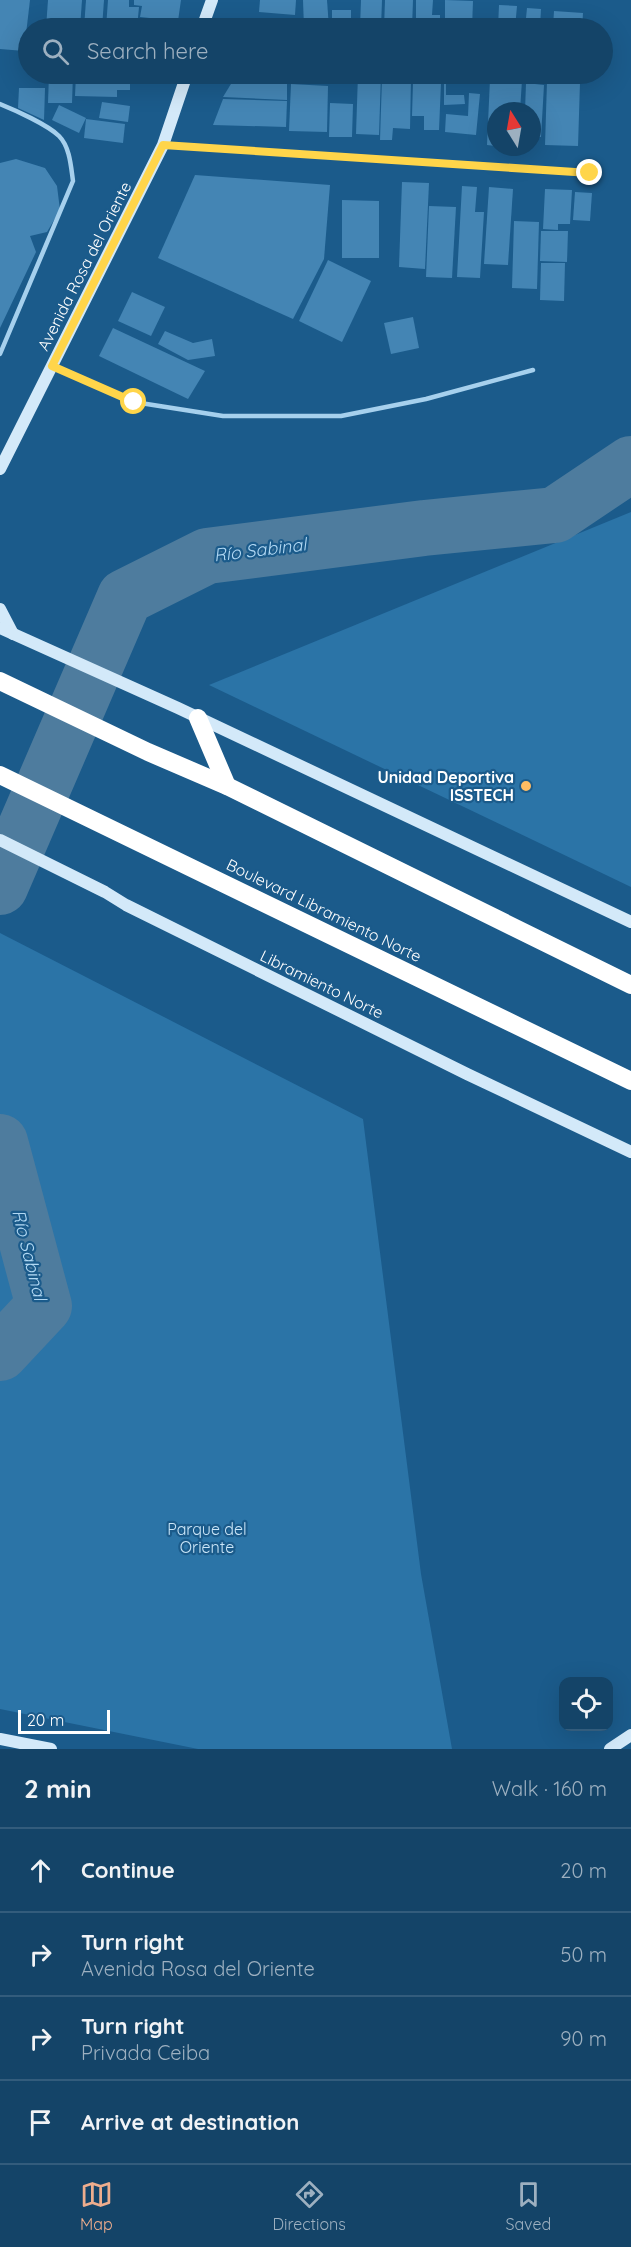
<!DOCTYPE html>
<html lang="en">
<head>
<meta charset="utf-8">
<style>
  :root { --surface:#144468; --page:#1d4b6e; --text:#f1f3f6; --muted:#9db0c0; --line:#335c7c; --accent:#eead8d }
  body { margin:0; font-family:Quicksand,sans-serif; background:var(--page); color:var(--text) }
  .controls { position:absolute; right:18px; bottom:18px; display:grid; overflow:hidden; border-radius:12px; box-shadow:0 6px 24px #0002 }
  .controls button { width:54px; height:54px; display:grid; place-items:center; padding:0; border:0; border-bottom:2px solid var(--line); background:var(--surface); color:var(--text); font:30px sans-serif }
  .compass { position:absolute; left:487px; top:102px; width:54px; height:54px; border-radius:50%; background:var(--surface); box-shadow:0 6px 24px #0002; rotate:349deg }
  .scale { position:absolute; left:18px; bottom:15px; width:92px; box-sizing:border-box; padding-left:6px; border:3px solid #fff; border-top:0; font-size:16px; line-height:21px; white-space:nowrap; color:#fff; -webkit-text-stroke:4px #1b5b8b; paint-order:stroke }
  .stop { position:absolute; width:18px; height:18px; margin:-14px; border:4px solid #ffd54a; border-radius:50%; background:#fff }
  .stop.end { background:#ffd54a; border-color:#fff; box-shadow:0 2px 6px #0008 }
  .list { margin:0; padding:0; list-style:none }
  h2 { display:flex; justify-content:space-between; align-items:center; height:78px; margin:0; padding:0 24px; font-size:26px }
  h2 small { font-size:20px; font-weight:400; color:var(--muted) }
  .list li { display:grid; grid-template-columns:39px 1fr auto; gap:18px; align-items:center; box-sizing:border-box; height:84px; padding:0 24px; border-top:2px solid var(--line) }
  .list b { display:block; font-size:22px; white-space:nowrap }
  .list p { margin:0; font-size:20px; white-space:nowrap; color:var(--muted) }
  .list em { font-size:20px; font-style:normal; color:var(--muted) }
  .icon { flex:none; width:33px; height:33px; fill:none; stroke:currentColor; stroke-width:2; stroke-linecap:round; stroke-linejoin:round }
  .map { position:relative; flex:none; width:631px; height:1749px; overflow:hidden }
  .search { position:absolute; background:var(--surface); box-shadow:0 6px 24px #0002; left:18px; right:18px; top:18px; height:66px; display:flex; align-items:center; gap:15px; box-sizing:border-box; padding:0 21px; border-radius:33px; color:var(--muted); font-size:22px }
  .sheet { height:414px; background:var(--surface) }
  nav { display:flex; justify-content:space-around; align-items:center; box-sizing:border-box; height:84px; border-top:2px solid var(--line); background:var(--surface); font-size:16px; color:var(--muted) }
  nav a { display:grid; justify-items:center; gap:3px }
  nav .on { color:var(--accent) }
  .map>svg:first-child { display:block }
</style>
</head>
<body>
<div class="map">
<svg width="631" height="1749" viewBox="0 0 631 1749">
  <rect width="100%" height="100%" fill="#1b5b8b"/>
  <g fill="#2b74a7">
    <path d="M631 512V887L209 685Z"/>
    <path d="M0 933 363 1119 421 1574 452 1749H198L0 1709Z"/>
  </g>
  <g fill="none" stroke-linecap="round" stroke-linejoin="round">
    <g stroke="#4e7c9e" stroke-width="56">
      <path d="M0 887 125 597 207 556 424 528 555 515 631 464"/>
      <path d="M0 1142 44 1306 0 1353"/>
    </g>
  </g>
  <g fill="#4485b4">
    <path d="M0 0H30L24 51 0 49Z"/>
    <path d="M48 0H82L80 28H46Z"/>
    <path d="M86 0H104L102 28H84Z"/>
    <path d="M108 0H129V7H139L137 28H106Z"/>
    <path d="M134 0H181L178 21 140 17 142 6 134 5Z"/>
    <path d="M260 0H296L295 15 259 12Z"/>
    <path d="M303 0H327L329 28H304Z"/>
    <path d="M361 0H382L381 28H360Z"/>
    <path d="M385 0H413L412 28H384Z"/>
    <path d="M416 0H433L432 15H440V28H416Z"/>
    <path d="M445 0 473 1 472 28H445Z"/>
    <path d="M499 5 517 6 515 28H498Z"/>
    <path d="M527 8 541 9 540 28H525Z"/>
    <path d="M332 10H351V19H357V28H332Z"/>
    <path d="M554 11 583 13 582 28H553Z"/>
    <path d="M142 20 169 24 168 28H141Z"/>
    <path d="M49 74H73L72 103H48Z"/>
    <path d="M76 74 130 75V90H117V97L75 96Z"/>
    <path d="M237 74H287V100L223 97Z"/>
    <path d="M358 74H381L379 135 356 134Z"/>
    <path d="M523 74H545V78L523 77Z"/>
    <path d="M550 74H579V79L550 77Z"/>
    <path d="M382 78 411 79 410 129 393 128 392 140H380Z"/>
    <path d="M490 79 522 80 520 111H496V146L487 145Z"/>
    <path d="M444 81H446V95H464L465 104 444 105Z"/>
    <path d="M413 82 441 83 439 130H424V116H412Z"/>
    <path d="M547 82H580L578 146 545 145Z"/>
    <path d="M526 83 544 85 541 137 532 136V111H525Z"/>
    <path d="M291 84 328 86 327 132 289 131Z"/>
    <path d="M19 88H45L44 120 18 108Z"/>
    <path d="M469 93 480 94 476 135 445 132 446 114 468 116Z"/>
    <path d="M223 99 287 101 286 127 213 125Z"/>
    <path d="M102 102 130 106 128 122 99 118Z"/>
    <path d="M330 103 353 104 352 137H329Z"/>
    <path d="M59 105 86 118 79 133 52 120Z"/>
    <path d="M86 119 125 124 123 143 84 138Z"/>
    <path d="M16 159 45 168 57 186 60 210 47 232 30 236 36 252 0 328V163Z"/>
    <path d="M195 175 330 185 324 259 293 319 158 258Z"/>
    <path d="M402 182 429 183 425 269 399 267Z"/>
    <path d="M462 186 477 187 475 212H484L480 278 457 277Z"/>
    <path d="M489 187 513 189 508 265 484 264Z"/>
    <path d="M545 189 572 190 570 224H558V230L543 229Z"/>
    <path d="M575 192 592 193 590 221 573 220Z"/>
    <path d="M342 200 379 201V258H342Z"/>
    <path d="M429 206 456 207 452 278 426 277Z"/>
    <path d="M514 221 539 222 537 289 512 288Z"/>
    <path d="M541 231H568L567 262 540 261Z"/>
    <path d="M328 260 371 281 342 342 299 321Z"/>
    <path d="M541 263H565L564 301 540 300Z"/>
    <path d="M132 292 165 307 151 336 118 321Z"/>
    <path d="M413 317 419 348 391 354 384 323Z"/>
    <path d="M113 328 205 371 188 399 99 356Z"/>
    <path d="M165 331 193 343 212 339 215 356 188 360 158 344Z"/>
  </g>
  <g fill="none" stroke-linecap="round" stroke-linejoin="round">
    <g stroke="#a6d0ed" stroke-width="4.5">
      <path d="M0 104C15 110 48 125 59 136 70 147 71 167 73 181L0 354"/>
      <path d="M52 366 134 402 223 416H341L426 399 533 370"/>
    </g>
    <path stroke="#a6d0ed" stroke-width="6" d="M164 145 590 173"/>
    <g stroke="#d3e9f9" stroke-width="12">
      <path d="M202 28 212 0"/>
      <path d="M0 469 163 145 187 74"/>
      <path d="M0 609 13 634"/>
      <path d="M0 628 178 708 631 922"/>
      <path d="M0 840 105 892 126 905 467 1074 631 1152"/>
      <path d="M0 1739 51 1749"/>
      <path d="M610 1749 631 1735"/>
    </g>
    <g stroke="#fff" stroke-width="18">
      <path d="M0 681 148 752 227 786 631 985"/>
      <path d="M198 718 227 786"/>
      <path d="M0 775 631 1081"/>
    </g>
  </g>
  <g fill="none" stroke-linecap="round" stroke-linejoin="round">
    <path stroke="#ffd54a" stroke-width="8" d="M134 402 52 366 163 145 590 173"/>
  </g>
  <circle fill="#ffbd63" stroke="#1b5b8b" stroke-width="2" cx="526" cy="786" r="6"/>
  <g text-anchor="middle" stroke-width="4.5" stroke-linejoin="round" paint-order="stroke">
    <g font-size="16" fill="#fff" stroke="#1b5b8b">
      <text transform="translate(84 266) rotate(-63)" y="6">Avenida Rosa del Oriente</text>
      <text transform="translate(324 910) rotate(26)" y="6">Boulevard Libramiento Norte</text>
      <text transform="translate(322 984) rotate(26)" y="6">Libramiento Norte</text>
    </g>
    <g font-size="16" font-weight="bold" fill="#fff" stroke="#1b5b8b" text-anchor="end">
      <text x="514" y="783">Unidad Deportiva<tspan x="514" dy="18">ISSTECH</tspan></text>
    </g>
    <g font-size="16" fill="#cce7f9" stroke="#1b5b8b">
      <text x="207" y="1535">Parque del<tspan x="207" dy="18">Oriente</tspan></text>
    </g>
    <g font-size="18" font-style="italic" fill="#b2d9f4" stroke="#1b5b8b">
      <text transform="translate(260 550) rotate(-7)" y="6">Río Sabinal</text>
      <text transform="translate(29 1255) rotate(76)" y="6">Río Sabinal</text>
    </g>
  </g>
</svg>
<div class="controls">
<button><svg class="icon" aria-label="locate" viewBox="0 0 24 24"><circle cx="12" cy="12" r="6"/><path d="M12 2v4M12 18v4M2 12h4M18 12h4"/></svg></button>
</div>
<svg class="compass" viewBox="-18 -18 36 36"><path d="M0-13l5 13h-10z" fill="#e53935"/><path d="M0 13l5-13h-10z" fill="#9db0c0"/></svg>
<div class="scale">20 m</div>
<div class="stop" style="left:134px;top:402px"></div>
<div class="stop end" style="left:590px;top:173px"></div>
<div class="search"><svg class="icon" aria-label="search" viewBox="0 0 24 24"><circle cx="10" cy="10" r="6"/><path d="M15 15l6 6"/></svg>Search here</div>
</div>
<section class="sheet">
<h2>2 min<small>Walk · 160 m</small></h2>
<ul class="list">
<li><svg class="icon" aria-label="ahead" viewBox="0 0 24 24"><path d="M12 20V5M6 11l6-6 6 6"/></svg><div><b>Continue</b></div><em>20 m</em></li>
<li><svg class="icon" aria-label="right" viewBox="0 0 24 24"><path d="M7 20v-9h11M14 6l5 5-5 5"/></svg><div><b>Turn right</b><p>Avenida Rosa del Oriente</p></div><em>50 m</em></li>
<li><svg class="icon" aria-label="right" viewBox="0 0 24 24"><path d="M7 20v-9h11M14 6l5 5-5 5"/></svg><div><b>Turn right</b><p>Privada Ceiba</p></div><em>90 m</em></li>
<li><svg class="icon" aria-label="arrive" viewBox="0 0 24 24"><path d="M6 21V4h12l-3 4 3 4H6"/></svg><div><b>Arrive at destination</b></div></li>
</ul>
</section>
<nav>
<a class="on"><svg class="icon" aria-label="map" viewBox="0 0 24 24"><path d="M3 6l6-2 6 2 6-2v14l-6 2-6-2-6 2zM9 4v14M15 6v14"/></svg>Map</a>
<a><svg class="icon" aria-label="directions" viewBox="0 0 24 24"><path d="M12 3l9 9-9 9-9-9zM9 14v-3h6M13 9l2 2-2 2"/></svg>Directions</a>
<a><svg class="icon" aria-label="saved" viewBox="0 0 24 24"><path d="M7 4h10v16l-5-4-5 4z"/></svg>Saved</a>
</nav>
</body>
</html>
